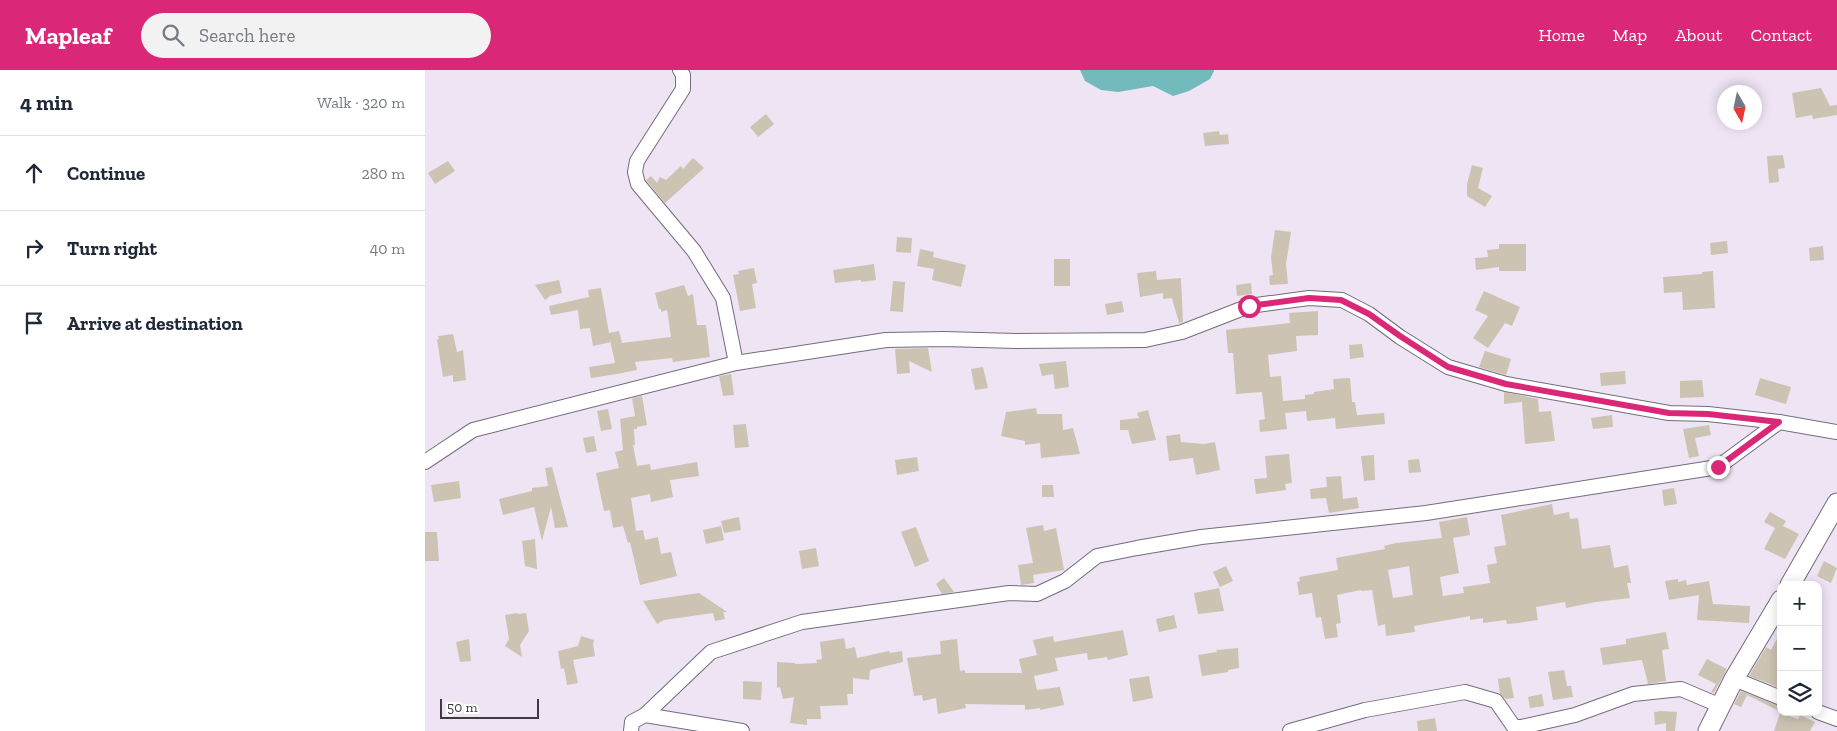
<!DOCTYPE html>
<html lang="en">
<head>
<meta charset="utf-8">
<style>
  :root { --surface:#fff; --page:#f2f2f3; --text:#1f2937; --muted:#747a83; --line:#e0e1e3; --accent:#db2777 }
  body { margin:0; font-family:"Zilla Slab",serif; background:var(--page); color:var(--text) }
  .controls { position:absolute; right:15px; bottom:15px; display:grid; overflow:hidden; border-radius:10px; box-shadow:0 2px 12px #0003 }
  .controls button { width:45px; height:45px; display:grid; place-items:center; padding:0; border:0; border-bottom:1px solid var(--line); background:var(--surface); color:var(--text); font:25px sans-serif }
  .compass { position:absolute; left:1292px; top:15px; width:45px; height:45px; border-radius:50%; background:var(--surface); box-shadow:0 2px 12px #0003; rotate:171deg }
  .scale { position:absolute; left:15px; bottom:12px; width:99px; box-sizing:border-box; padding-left:5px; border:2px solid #3e3a40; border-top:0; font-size:14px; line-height:18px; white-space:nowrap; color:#3e3a40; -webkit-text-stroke:4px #fff; paint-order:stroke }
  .stop { position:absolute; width:15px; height:15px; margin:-11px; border:4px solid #db2777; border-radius:50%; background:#fff }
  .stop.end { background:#db2777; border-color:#fff; box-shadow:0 1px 5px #0008 }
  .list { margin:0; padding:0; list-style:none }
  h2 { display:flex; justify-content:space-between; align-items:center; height:65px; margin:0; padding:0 20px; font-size:21px }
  h2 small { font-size:16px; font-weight:400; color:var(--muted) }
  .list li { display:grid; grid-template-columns:32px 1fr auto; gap:15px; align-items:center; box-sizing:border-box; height:75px; padding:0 20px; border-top:1px solid var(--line) }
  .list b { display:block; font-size:19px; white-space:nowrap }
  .list em { font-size:16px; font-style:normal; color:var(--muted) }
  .icon { flex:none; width:28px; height:28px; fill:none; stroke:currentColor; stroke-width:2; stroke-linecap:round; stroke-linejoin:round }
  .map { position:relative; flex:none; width:1412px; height:661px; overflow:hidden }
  header { display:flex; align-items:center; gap:30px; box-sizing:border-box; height:70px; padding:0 25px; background:var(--accent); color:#fff }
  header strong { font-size:24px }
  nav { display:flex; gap:28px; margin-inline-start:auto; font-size:18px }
  .search { width:350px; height:45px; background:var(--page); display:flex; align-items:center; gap:12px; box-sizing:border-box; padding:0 18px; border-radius:28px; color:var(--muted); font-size:19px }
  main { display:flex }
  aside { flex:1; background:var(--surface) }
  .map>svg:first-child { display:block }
</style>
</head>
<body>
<header>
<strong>Mapleaf</strong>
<div class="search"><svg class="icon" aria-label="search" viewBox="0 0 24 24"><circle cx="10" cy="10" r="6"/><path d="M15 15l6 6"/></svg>Search here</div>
<nav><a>Home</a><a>Map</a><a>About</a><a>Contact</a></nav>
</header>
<main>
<aside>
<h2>4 min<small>Walk · 320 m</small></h2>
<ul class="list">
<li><svg class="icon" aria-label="ahead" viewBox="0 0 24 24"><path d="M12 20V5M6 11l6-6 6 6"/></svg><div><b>Continue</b></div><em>280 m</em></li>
<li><svg class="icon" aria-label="right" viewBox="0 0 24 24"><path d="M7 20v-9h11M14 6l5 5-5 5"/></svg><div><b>Turn right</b></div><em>40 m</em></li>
<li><svg class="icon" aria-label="arrive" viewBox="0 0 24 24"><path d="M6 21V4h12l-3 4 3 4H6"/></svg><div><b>Arrive at destination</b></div></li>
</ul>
</aside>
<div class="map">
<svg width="1412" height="661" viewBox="0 0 1412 661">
  <rect width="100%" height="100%" fill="#eee4f4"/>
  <path fill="#73babd" d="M655 0H789V1L785 9 764 21 748 26 728 16 693 22 676 20 660 11Z"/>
  <g fill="#cdc3b3" fill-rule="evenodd">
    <path d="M1396 18 1405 36 1412 35V45L1388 49 1387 45 1371 48 1367 23Z"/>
    <path d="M341 44 349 54 333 67 325 57Z"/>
    <path d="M794 61 795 65 803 64 804 74 780 76 778 63Z"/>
    <path d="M1358 85 1360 98 1353 99 1354 112 1344 113 1342 86Z"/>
    <path d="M268 88 279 98 240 133 221 110 226 106 232 113 235 107 241 110 256 96 258 99Z"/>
    <path d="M23 91 30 101 10 114 3 103Z"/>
    <path d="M1047 95 1058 98 1053 118 1067 126 1060 137 1042 126V114Z"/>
    <path d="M850 160 866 162 861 194 863 214 845 215 844 206 848 205 846 187Z"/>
    <path d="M472 167 487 168 486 183 471 182Z"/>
    <path d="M1302 171 1303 183 1286 185 1285 173Z"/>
    <path d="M1074 174H1101V201H1074V197L1051 200 1050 188 1063 187 1062 180 1074 179Z"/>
    <path d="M1398 176 1399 190 1385 191 1384 178Z"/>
    <path d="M495 179 509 182 508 187 541 195 536 217 507 210 509 199 492 196Z"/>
    <rect x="629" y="189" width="16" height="27"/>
    <path d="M449 194 451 210 436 212V210L410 213 408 200Z"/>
    <path d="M329 198 332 213 327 214 331 238 315 241 308 205 314 204 313 201Z"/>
    <path d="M731 201 732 210 756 208 758 252 754 253 747 228 738 229V223L715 227 712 203Z"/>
    <path d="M1288 201 1290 238 1258 240 1257 222 1239 223 1238 207 1277 204V202Z"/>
    <path d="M134 210 137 223 125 226 120 230 110 215Z"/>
    <path d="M468 211 480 212 478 242 465 241Z"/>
    <path d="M826 213 827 224 812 226 811 215Z"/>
    <path d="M259 215 263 226 268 224 272 255H281L285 287 248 292 247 288 210 292 212 300 192 304 166 308 164 297 190 293 185 270 186 272 168 276 165 258 155 259 153 240 126 245 124 236 164 227 163 220 176 218 184 263 194 261 197 273 246 267 242 240 236 242V239H234L230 223Z"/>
    <path d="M1059 221 1095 237 1087 256 1080 253 1063 278 1048 268 1063 246 1050 240Z"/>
    <path d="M697 231 699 242 682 245 680 234Z"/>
    <path d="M893 241V265L871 266 872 281 843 285 845 307 856 306 858 331 880 329V325L889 324V322L909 319 908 309 925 308 927 332H930L932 345 959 343 960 354 911 359 910 348 882 351 881 341 860 343 862 359 835 362 834 350 840 349 837 322 811 324 808 283H803L801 260 865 253 864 243Z"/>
    <path d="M28 264 32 282 38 280 41 310 28 312V305L18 307 12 270 14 269 13 266Z"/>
    <path d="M937 274 939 287 925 289 924 275Z"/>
    <path d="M503 278 507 302 484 291 485 303 472 304 470 279Z"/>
    <path d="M1060 281 1086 289 1081 305 1054 297Z"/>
    <path d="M641 291 644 317 630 319 628 304 617 306 614 294Z"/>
    <path d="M558 297 563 318 550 320 546 299Z"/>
    <path d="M1200 301 1201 314 1176 316 1175 303Z"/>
    <path d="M306 304 309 325 298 326 294 306Z"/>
    <path d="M1335 308 1366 317 1361 334 1330 325Z"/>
    <path d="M1277 310 1279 327 1255 328V311Z"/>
    <path d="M1079 322 1113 329 1114 342 1126 341 1130 371 1100 374 1097 332 1079 334Z"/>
    <path d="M217 326 222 355 212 357V359H209L210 375H208L212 396 225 394 226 400 272 392 274 406 245 410 248 427 226 432 225 424 206 428 211 461 218 460 220 470 233 467 236 484 246 482 252 506 215 515 205 472 203 473 198 456 188 458 185 440 179 441 171 403 194 398 190 382 198 380 195 349 210 346 207 328Z"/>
    <path d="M611 338 612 344H637L638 360 648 358 655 384 616 388 615 373 600 375V371L576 366 581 342Z"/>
    <path d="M183 339 187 359 176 361 172 341Z"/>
    <path d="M723 340 731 370 707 374 703 360H695V350L714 348 712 343Z"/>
    <path d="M1187 345 1188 357 1168 359 1166 348Z"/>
    <path d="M321 354 324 377 310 378 308 355Z"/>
    <path d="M1284 355 1286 365 1270 368 1274 386 1264 388 1258 359Z"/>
    <path d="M755 364 756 372 779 374 790 372 795 400 771 405 768 388 744 391 741 366Z"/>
    <path d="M169 366 172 381 161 383 158 368Z"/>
    <path d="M864 384 867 413 860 414 861 420 831 424 829 409 842 408 840 386Z"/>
    <path d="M949 385 950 410 939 411 936 386Z"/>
    <path d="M492 387 494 401 472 405 470 390Z"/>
    <path d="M994 389 996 402 984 403 983 390Z"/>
    <path d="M127 397 143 457 130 458 126 437 117 471 109 437 78 445 74 429 107 421V418L123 416 120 398Z"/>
    <path d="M916 406 918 429 932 427 934 438 904 443 901 428 886 429 885 419 902 417 901 407Z"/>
    <path d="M34 411 36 428 9 432 6 415Z"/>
    <path d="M617 415H628L629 427H617Z"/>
    <path d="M1249 418 1252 434 1239 436 1237 420Z"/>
    <path d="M1127 434 1129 445 1144 442 1145 449 1153 448 1157 479 1185 475 1189 498 1203 495 1206 513H1202L1205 528 1171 532 1141 538 1140 532 1111 537 1113 550 1093 553 1082 554 1081 550 1058 553V548L1045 550V546L989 556 990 562 961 566 960 554 953 556 947 520 937 521 936 520 912 525 916 553 911 554 913 567 900 569 896 547 891 548 887 523 874 525 872 512 875 511 874 507 913 500 911 488 960 479 959 476 971 473 1017 468 1014 452 1042 447 1045 465 1028 468 1034 503 1015 507 1018 526 1039 523 1038 517 1065 513 1062 495 1072 493 1069 477 1081 475 1076 445ZM984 496 988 525 968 528 963 500Z"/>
    <path d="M1345 442 1361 451 1358 456 1374 464 1360 489 1339 479 1350 458 1339 452Z"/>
    <path d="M314 447 316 460 299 463 296 451Z"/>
    <path d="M618 455 619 461 631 458 639 500 608 505 609 513 596 515 593 495 608 493 601 458Z"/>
    <path d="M296 456 299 470 281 474 278 460Z"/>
    <path d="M491 457 504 491 490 497 476 462Z"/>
    <path d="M0 462H12L14 491H0Z"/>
    <path d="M110 469 112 499 100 496 97 471Z"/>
    <path d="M391 478 394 496 377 499 374 481Z"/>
    <path d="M1399 491 1412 498 1406 513 1392 506Z"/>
    <path d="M801 496 808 511 795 517 788 502Z"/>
    <path d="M519 508 529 522 517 524 511 514Z"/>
    <path d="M1253 509V512L1261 510 1262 515 1284 511 1288 534 1325 536 1324 553 1272 550 1274 525 1244 530 1240 511Z"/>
    <path d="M794 518 799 541 773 544 769 523Z"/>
    <path d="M274 523 302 542H298L300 549 290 551 288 543 239 550 232 554 218 531Z"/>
    <path d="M92 543 93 544 101 543 104 561 95 575 97 587 80 576 84 569 80 545Z"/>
    <path d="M749 545 752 558 734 562 731 549Z"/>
    <path d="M698 560 703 585 683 590 682 587 663 590 662 583 630 588 633 601 609 606 612 620 635 617 639 635 615 640V638L600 640V635L540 634 541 638 513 644 511 628 498 631 497 625 489 626 482 588 516 584 515 571 532 569 535 601 540 600V603H597L594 589 612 585 608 570 628 566 629 572Z"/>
    <path d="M1356 561V618L1324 606 1341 577 1346 580Z"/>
    <path d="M1241 562 1244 579 1237 580 1241 611 1223 614 1217 590 1178 595 1175 578 1201 574V569Z"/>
    <path d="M156 566 169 570 168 574 170 586 148 590 153 613 142 615 139 598 136 599 133 581 153 576Z"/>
    <path d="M419 568 421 579 430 577 432 588 464 581 465 583 477 581 478 592 445 600 444 610 428 608V624H422L423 635 395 636 396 649H382V655L365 653 369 627 358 629 355 617 352 618V592L370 593V594L392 593 391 590 397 589 395 572Z"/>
    <path d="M44 569 46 591 35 592 31 572Z"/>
    <path d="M813 578 814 598 803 600V602L777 606 773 585 792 582 791 580Z"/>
    <path d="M1282 589 1302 599 1289 623 1286 622 1291 614 1273 605Z"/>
    <path d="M1139 600 1142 616H1146L1148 627 1128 630 1123 602Z"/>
    <path d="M724 606 728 628 708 632 704 609Z"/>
    <path d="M1085 607 1089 628 1081 629 1075 624 1073 609Z"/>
    <path d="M318 611 337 612 336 630 318 629Z"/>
    <path d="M1316 621 1356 637V642L1322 625 1316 637 1309 634Z"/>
    <path d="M1117 624 1119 636 1105 638 1103 627Z"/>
    <path d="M1236 641 1252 642 1250 661H1241V653L1230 655 1229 642Z"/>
    <path d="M1355 643 1373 649 1375 645 1390 652 1385 661H1349Z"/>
    <path d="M1010 648 1012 661H993L992 651Z"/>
  </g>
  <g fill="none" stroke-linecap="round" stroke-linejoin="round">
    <defs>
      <g id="street">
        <path d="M255 0 258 5V19L212 91 210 102 213 114 269 181 298 228 311 293"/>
        <path d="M0 392 48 360 311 293 461 270 519 269 591 271 720 270 757 262 824 236 884 228 917 230 944 244 975 267 1023 297 1081 314 1244 343 1283 344 1354 352 1412 362"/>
        <path d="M1309 609 1356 628"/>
        <path d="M1393 642 1412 649"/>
        <path d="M220 645 286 582 377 552 584 523 612 524 640 511 672 486 712 478 776 467 1001 443 1293 397 1354 352"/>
        <path d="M206 661 207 652 220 645 317 661"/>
        <path d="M865 661 940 640 1040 622 1071 631 1089 657H1096L1150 645 1208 624 1256 619 1296 636"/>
      </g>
      <g id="secondary">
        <path d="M1365 515 1412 433"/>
        <path d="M1283 661 1309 609 1356 530"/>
      </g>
    </defs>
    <use href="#street" stroke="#746c7a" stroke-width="16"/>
    <use href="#secondary" stroke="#746c7a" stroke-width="21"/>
    <use href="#street" stroke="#fff" stroke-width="14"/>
    <use href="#secondary" stroke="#fff" stroke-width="19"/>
  </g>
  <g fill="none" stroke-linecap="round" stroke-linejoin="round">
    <path stroke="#db2777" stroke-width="6" d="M824 236 884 228 916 230 944 244 975 266 1023 297 1081 314 1244 343 1283 344 1354 352 1293 397"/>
  </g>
</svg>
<div class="controls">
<button>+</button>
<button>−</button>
<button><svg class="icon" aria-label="layers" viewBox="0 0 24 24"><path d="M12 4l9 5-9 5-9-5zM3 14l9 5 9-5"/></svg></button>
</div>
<svg class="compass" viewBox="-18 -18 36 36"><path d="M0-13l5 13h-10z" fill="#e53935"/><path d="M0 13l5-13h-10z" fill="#747a83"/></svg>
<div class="scale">50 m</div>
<div class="stop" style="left:824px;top:236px"></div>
<div class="stop end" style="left:1293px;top:397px"></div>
</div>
</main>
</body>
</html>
